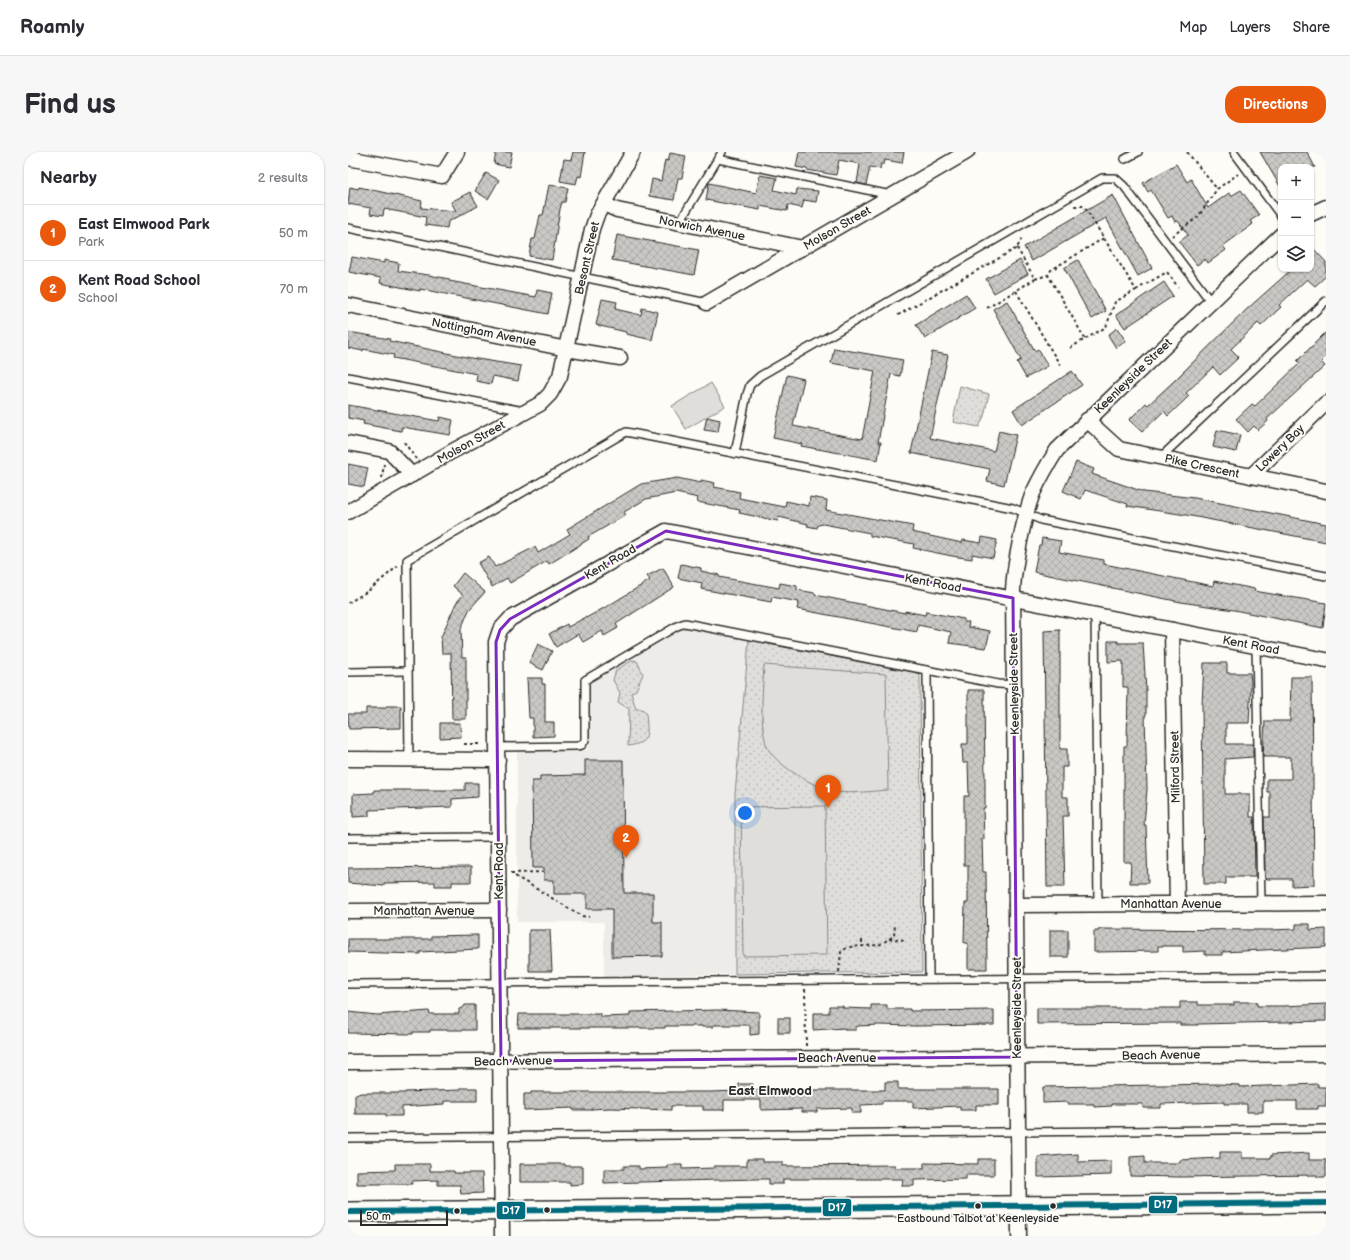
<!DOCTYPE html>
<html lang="en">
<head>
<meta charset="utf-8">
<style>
  :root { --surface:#fff; --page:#f7f7f7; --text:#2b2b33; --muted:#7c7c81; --line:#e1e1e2; --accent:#ea580c }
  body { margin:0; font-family:"Balsamiq Sans",sans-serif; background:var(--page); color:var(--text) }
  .controls { position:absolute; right:12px; top:12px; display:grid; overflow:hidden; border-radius:8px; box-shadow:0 1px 3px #0004 }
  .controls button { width:36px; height:36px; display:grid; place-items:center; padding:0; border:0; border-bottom:1px solid var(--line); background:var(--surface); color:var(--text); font:20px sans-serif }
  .scale { position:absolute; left:12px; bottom:10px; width:88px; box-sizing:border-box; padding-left:4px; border:2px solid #2b2b2b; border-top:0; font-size:11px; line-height:14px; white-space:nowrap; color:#2b2b2b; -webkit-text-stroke:3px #fdfcf7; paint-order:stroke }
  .you { position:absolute; left:397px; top:661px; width:14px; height:14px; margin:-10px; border:3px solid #fff; border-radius:50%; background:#1a73e8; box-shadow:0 0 0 6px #1a73e833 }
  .badge { display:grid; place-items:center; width:26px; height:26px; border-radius:50%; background:var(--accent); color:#fff; font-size:13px; font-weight:700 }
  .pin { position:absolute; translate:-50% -33px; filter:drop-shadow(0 1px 2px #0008) }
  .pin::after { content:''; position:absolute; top:21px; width:14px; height:12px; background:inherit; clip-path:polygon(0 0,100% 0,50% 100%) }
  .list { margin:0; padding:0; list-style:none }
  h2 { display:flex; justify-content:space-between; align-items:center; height:52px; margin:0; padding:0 16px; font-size:17px }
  h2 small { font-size:13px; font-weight:400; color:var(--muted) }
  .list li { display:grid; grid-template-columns:26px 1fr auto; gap:12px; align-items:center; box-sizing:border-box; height:56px; padding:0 16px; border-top:1px solid var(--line) }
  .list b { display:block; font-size:15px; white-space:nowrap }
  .list p { margin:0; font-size:13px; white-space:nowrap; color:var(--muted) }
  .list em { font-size:13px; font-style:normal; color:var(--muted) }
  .icon { flex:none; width:22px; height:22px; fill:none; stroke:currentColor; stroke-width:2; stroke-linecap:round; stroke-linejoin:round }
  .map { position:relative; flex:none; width:978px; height:1084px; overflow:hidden; border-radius:16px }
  header { display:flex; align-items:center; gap:24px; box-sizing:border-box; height:56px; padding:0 20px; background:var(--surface); border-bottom:1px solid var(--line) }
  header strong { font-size:19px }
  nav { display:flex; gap:22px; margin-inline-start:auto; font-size:14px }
  .intro { display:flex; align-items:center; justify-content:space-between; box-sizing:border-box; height:96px; padding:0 24px }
  h1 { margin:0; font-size:28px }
  .button { padding:10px 18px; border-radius:16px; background:var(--accent); color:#fff; font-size:14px; font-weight:700 }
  main { display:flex; gap:24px; padding:0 24px }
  aside { flex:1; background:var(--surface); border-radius:16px; box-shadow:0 1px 3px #0004 }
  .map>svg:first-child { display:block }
</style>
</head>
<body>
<header>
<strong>Roamly</strong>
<nav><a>Map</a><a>Layers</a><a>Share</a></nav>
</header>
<div class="intro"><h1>Find us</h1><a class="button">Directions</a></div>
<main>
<aside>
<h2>Nearby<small>2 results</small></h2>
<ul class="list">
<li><span class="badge">1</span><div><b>East Elmwood Park</b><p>Park</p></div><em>50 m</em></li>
<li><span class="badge">2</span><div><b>Kent Road School</b><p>School</p></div><em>70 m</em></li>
</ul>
</aside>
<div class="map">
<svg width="978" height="1084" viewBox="0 0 978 1084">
  <defs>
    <pattern id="park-dots" width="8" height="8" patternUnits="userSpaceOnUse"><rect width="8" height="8" fill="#dfdeda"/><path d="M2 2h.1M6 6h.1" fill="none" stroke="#c0bfbb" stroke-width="1.8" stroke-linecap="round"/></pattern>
    <pattern id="building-cross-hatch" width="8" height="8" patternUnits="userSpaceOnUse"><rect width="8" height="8" fill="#c9c8c4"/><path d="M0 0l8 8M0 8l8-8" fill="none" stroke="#adaca9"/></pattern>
  </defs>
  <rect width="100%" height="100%" fill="#fdfcf7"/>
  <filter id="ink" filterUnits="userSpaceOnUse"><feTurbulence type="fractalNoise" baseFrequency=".025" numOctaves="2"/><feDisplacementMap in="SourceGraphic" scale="8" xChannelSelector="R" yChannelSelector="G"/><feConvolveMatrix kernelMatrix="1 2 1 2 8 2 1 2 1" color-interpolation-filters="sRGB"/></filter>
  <g filter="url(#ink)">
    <path fill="#edece8" d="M336 475 401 488 387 642V822L256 825V770H169V600L240 598 242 531Z"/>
    <g fill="url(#park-dots)" stroke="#858482">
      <path d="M612 234 641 242 636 264 631 275 605 270Z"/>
      <path d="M401 488 572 521 574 820 387 822V642Z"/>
      <path d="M285 508 289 509 295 522 288 538 283 541 288 557H294L298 560C299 580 304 591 280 594L281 557 270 550 272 541 265 528 268 518Z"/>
    </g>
    <g fill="#dfdeda" stroke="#858482">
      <path d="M363 231 377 254 338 277 324 254Z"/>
      <path d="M416 513 538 522 540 638C524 639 505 642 489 640 469 637 424 612 418 592 411 566 415 539 416 513Z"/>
      <path d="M477 654 479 803 395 804 393 655Z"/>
    </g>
    <g fill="url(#building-cross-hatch)" stroke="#2b2b2b">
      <path d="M148 0H164L161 15 146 12Z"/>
      <path d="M225 0H237L233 25 230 24 228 32 212 29 216 7 223 8Z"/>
      <path d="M451 0H556L554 11 537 8 536 12H533L532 17 522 15 518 33 509 31 512 12 491 8 488 23 459 18V17L448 15Z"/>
      <path d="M912 0H959L967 15H933V36Z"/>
      <path d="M322 1 338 4 334 26H330L326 48 301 44 304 27 313 29 317 8 320 9Z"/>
      <path d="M828 12 839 30 843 27 860 56 881 41 883 44 893 38 911 63 902 69 905 72 875 94 878 98 860 111 857 107 849 113 831 90 840 83 830 69 827 70 824 64 820 66 803 38 800 40 795 31Z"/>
      <path d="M138 21 151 28 140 47 127 39Z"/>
      <path d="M412 23 429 26 426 38 448 43 449 37 470 39 468 50 456 48 454 56 440 53 439 59 412 54V58L358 48 361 31 408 41Z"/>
      <path d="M201 33 220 36 217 50H214L212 57 204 108 181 104 184 87H187L192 63H195Z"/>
      <path d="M2 35 10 37 11 35 74 49 73 56 108 59 103 50 122 40 130 54 100 70 99 76 77 73 78 65 36 57 35 64 22 62 23 56 0 52Z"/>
      <path d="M765 43 804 116 790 124 758 66 684 109 676 95Z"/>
      <path d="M269 83 351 98 346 123 264 108Z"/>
      <path d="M963 94 978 110V124L967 134 959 127 931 153 933 155 913 174 910 171 883 197 891 205 872 223 865 215 838 241 841 244 820 264 816 259 794 280 781 268 798 251 800 253 826 229 898 158 944 117H963Z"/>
      <path d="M4 105 36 111V108L51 111 50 119 81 123 101 127V129L188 145 189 138 204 141 200 162 72 137V139L32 131 33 126 1 120Z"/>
      <path d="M672 108 680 122 646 141 638 127Z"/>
      <path d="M730 108 758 159 744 167 716 116Z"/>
      <path d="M816 130 825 144 777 176 768 163Z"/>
      <path d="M618 142 627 156 577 187 568 173Z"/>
      <path d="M254 147 269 150 267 157 293 163 294 156 310 160 304 188 278 182V180L248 173Z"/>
      <path d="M659 149 687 199 690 197 700 214 678 226 669 210 673 208 645 157Z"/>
      <path d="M769 176 778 189 768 196 760 183Z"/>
      <path d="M0 180 42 187 41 189 123 206 173 214 170 229 145 224 143 232 128 229 129 222 45 206 46 203 15 197V199L0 196Z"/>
      <path d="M978 180V205L973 210 977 214 919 267 920 269 910 278 906 274 900 280 888 267 904 252 907 254 952 211 949 209Z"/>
      <path d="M486 196 555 208 552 224 543 222 530 290H533L530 308 453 294 454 292 425 286 439 223 456 227 445 274 514 287 527 219 483 211Z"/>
      <path d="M584 200 600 203 582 286 646 299 651 279 668 283 656 333 639 329 642 317 563 301Z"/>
      <path d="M724 219 734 233 674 273 665 258Z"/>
      <path d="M0 253 91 269 92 265 105 268 102 283 54 275 53 279 15 272 16 269 0 266Z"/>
      <path d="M359 265 372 268 370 280 356 278Z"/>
      <path d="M869 278 892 283 888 300 865 295Z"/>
      <path d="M728 310 746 317 744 322 796 340 847 346 978 372V390L838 363 779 354 780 352 737 338 733 347 715 339Z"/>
      <path d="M0 312 20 316 16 335 0 332Z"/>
      <path d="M329 326 353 331V328L367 331 366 335 392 340 391 346 437 355 438 349 461 354 462 345 479 348 478 358 565 374 564 380 614 391 615 388 633 391 634 385 649 388 645 406 624 402V407L604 404 565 396 566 392 522 384V381L475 372 470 373 469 376 459 374 460 372 431 365 430 369 391 361 392 358 349 350 350 346 328 341 298 347 276 360 278 363 240 385 241 387 219 401 201 412 199 409 162 431 159 426 144 435 130 411 141 405 147 415 187 395 190 401 222 382 219 377 293 332Z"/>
      <path d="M694 386 713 389 711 400 756 408V412L865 434 866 429 907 437 906 439 978 451 975 476 886 458 833 450 686 420 691 393H693Z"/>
      <path d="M333 412 353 416V419L371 423V425L431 436 432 431 449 434V438L467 441V443L557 461V459L577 463 578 460 616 467V470H621L620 475 642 479 638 496 601 491 603 480 570 473 569 480 449 457 451 450 424 445 423 450 353 437 354 431 330 426Z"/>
      <path d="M315 416 326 435 268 472 270 476 256 484 254 479 235 490 230 482 208 495 201 482 219 472 220 475 238 465V466L263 452 302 428 299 424Z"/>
      <path d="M115 421 137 440 121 458 113 477 114 505H118V567H104L103 501H94L93 485 108 451 115 443 105 434Z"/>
      <path d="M712 478V597H719V615H714V645H720V664H715L717 735H699L696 479Z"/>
      <path d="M760 489H770V491H795L798 539V563H797L799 637 796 673H798L800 731H782L783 710H776V594H779L780 535H775V509L760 510Z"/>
      <path d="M190 492 204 499 195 518 181 511Z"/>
      <path d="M856 511H879V521H902L903 531 901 571H878V592H905V605L877 607V642H902V665H906L907 725H878V732H856L854 553Z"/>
      <path d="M943 525H964L966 733 944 734V727H919L917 725 916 665H922V640H919V627H943V605H915L917 569H942Z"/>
      <path d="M179 526H194V532H197V570H206V584L185 585V566H181Z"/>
      <path d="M620 538H636L637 635V656H635L636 687H634L635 720H638L639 817H620V791H616L617 751H620V713H616V644H621L620 611H615L614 592H620Z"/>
      <path d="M38 554H53V576L1 577 0 562H18V556H38Z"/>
      <path d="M92 571H112L113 585 92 586Z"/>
      <path d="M237 608H275L276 741H305V770H314V804L264 805V757H239V742H206V728H196V716H185L184 629H192V624L237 623Z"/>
      <path d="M117 631H130V645L104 647V655L21 658V664L5 665V642L26 641V638H117Z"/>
      <path d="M123 715V730H104V734H87V730L36 731V734L0 731V716Z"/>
      <path d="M948 772H962V778L978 777V795L874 800V803H857V799L835 800V794H810V799L746 800V779H751V777L921 778 948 777Z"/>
      <path d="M181 778H202L204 819H181Z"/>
      <rect x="702" y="778" width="18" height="27"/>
      <path d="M130 783V797L72 800V802L0 800V787H83V784Z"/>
      <path d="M832 850H850V853H886V850H909V854H935L978 852V869L850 872V873H832V871L689 872V856H832Z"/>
      <path d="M117 853H127V878H82V880H65V882L0 881V860L29 863 81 859 82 862H111V857L115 856Z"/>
      <path d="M523 853H539V857H562V859L646 858V873L567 874 531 873 510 874 508 875V878H497V876L465 878V861H481V854H495V856L523 857Z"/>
      <path d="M370 858 411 860V882L402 883V873H365V875H354V874H317V876H170L171 862H253V865L282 864V860Z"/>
      <rect x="430" y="866" width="12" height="15"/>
      <path d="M537 930H550V937H651V953H628V958H612V954L565 956V949H534V952L513 953V961H504V956L469 957V960H454V957L413 958V948H376V958H355V954H323V958L262 956 243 957V958H225V956L176 958V942H183V940H362L391 939V932H405L404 938H537Z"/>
      <path d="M869 932 892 933V935L970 932V935H978V954H970V957H949V949H915V960H899V952H876V950L813 952V956H795V952H764V954L746 955V952H720V950L695 951V935Z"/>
      <path d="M112 936H129V949H96V952L54 955V964H38V962H7V943L13 941H57V940L112 938Z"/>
      <path d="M872 1000H894V1006H923V1003L961 1001V1008H978V1025H969V1023L832 1025 782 1024V1005L797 1004V1011H832V1008L872 1006Z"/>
      <path d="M730 1002V1010L763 1009V1023L690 1025V1005Z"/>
      <path d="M399 1007H415V1010H435V1014L547 1013V1016H576V1011L630 1012V1007H646V1023H618V1027L566 1028V1034H554L555 1027H435V1032H421V1027H408L256 1031V1017H276V1014H291V1017L319 1016V1013H334V1017L366 1016V1014H399Z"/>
      <path d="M47 1012H82V1019H106V1021H134L135 1041 113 1042 112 1033H90V1028L64 1029V1032H9V1019L47 1018Z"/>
      <path d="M172 1012H217V1014H235V1032L222 1033V1030H172Z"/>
    </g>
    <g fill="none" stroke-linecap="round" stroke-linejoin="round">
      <defs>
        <g id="lane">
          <path d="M886 0 933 64"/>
          <path d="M370 7 543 43"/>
          <path d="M777 7 790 0"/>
          <path d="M331 71 374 0"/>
          <path d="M0 76 359 151"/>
          <path d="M0 225 176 259"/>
          <path d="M387 301 399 242 402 233 412 224 754 26H767L776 34 863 150"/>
          <path d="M813 305 978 149"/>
          <path d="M747 462 750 752"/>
          <path d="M908 494 913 751"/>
          <path d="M579 518 581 826"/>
          <path d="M0 520 59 519"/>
          <path d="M150 595 229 594 234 593 237 588V528L329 474 337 471 650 532 666 533"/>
          <path d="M61 607 59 408 278 280 665 356 693 368 978 424"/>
          <path d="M0 686 151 685"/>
          <path d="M0 832 978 824"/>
          <path d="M0 986 978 977"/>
        </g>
        <g id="street">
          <path d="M0 6 94 24 109 0"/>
          <path d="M256 52 269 58 455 96"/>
          <path d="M963 62 978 55"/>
          <path d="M359 151 619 0"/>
          <path d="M0 153 219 197 272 206"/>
          <path d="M739 268 771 297 978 339"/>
          <path d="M0 291 41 299 64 323"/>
          <path d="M903 324 978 251"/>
          <path d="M0 360 103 300 192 252 202 242 212 224 244 77 249 63 285 0"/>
          <path d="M824 478 829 752"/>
          <path d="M0 607 150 608"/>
          <path d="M668 753 978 751"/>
          <path d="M0 759 151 758"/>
          <path d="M0 910 978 902"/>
          <path d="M154 1084 148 490 152 478 162 467 318 379 978 508"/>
          <path d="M671 1084 665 438C666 414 676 364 685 341 692 326 700 312 709 298L933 83"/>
        </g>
        <path id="secondary" d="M0 1060 978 1051"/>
      </defs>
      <use href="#lane" stroke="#2b2b2b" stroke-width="10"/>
      <use href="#street" stroke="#2b2b2b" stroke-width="17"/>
      <use href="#secondary" stroke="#2b2b2b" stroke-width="22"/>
      <g stroke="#2b2b2b" stroke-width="2" stroke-dasharray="3 3" stroke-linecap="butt">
        <path d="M839 0 869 37"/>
        <path d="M976 0 978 4"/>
        <path d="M824 84 850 65 869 37 890 22"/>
        <path d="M669 96 687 127 700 123"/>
        <path d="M788 138 819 120 830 135"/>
        <path d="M668 139 712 213"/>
        <path d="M639 156 687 127"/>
        <path d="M550 163 669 96 675 84"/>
        <path d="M737 187 700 123 703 118 756 86"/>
        <path d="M722 196 758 175 767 150 788 138 736 54H725"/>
        <path d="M56 290 68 307"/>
        <path d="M34 326 36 312"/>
        <path d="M0 451 20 439 50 414"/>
        <path d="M116 592H133"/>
        <path d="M163 721 196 720"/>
        <path d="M167 724 234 764 241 765"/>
        <path d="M541 787 557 788"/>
        <path d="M514 788V794"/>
        <path d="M491 820 493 800 500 795 531 793 546 784 547 772"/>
        <path d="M457 837 458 894"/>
      </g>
      <use href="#lane" stroke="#fdfcf7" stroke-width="7"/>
      <use href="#street" stroke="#fdfcf7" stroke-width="14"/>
      <use href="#secondary" stroke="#fdfcf7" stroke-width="19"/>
      <defs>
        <path id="bus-1" d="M0 1060 978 1051"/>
      </defs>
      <use href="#bus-1" stroke="#fdfcf7" stroke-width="9"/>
      <use href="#bus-1" stroke="#026c7e" stroke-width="6"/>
    </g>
  </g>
  <path fill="none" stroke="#7b2cbf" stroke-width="3" stroke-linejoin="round" d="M318 379 665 446 669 905 153 909 148 490 152 478 162 467Z"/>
  <g fill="#2b2b2b" stroke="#fdfcf7" stroke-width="1.5">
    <circle cx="630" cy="1054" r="3.5"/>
    <circle cx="705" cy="1054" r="3.5"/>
    <circle cx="199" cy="1058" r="3.5"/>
    <circle cx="109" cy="1059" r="3.5"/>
  </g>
  <g text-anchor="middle" stroke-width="3.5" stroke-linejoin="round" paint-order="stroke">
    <g font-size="11" fill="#2b2b2b" stroke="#fdfcf7">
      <text x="630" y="1070">Eastbound Talbot at Keenleyside</text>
    </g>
    <g font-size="12" fill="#2b2b2b" stroke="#fdfcf7">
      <text transform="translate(354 76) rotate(11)" y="4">Norwich Avenue</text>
      <text transform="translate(489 76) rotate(-30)" y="4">Molson Street</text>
      <text transform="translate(239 106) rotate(-77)" y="4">Besant Street</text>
      <text transform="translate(136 180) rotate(11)" y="4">Nottingham Avenue</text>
      <text transform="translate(785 224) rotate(-44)" y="4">Keenleyside Street</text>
      <text transform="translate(123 290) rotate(-29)" y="4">Molson Street</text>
      <text transform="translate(932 296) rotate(-44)" y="4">Lowery Bay</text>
      <text transform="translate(854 314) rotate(12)" y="4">Pike Crescent</text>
      <text transform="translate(262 410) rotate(-30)" y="4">Kent Road</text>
      <text transform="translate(585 431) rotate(11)" y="4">Kent Road</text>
      <text transform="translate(903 493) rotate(11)" y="4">Kent Road</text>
      <text transform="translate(666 532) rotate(-91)" y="4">Keenleyside Street</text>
      <text transform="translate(827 615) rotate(-91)" y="4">Milford Street</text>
      <text transform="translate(151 719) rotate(-90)" y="4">Kent Road</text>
      <text x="823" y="756">Manhattan Avenue</text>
      <text x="76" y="763">Manhattan Avenue</text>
      <text transform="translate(669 856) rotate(-90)" y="4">Keenleyside Street</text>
      <text transform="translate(813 903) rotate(-1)" y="4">Beach Avenue</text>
      <text x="489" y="910">Beach Avenue</text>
      <text transform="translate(165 909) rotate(-1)" y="4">Beach Avenue</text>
    </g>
    <g font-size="13" font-weight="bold" fill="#2b2b2b" stroke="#fdfcf7">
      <text x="422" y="943">East Elmwood</text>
    </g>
  </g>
  <g stroke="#fdfcf7" stroke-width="1.5">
    <rect x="800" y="1043" width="30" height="19" rx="4" fill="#026c7e"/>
    <rect x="474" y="1046" width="30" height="19" rx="4" fill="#026c7e"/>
    <rect x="148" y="1049" width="30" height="19" rx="4" fill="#026c7e"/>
  </g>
  <g font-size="11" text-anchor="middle" font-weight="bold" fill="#fff">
    <text x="815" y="1056">D17</text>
    <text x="489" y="1059">D17</text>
    <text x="163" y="1062">D17</text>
  </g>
</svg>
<div class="controls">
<button>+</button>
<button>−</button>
<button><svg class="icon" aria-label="layers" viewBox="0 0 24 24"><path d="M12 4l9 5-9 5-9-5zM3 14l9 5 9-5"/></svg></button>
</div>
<div class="scale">50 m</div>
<div class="you"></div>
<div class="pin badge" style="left:480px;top:656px">1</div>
<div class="pin badge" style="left:278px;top:706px">2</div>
</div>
</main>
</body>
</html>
